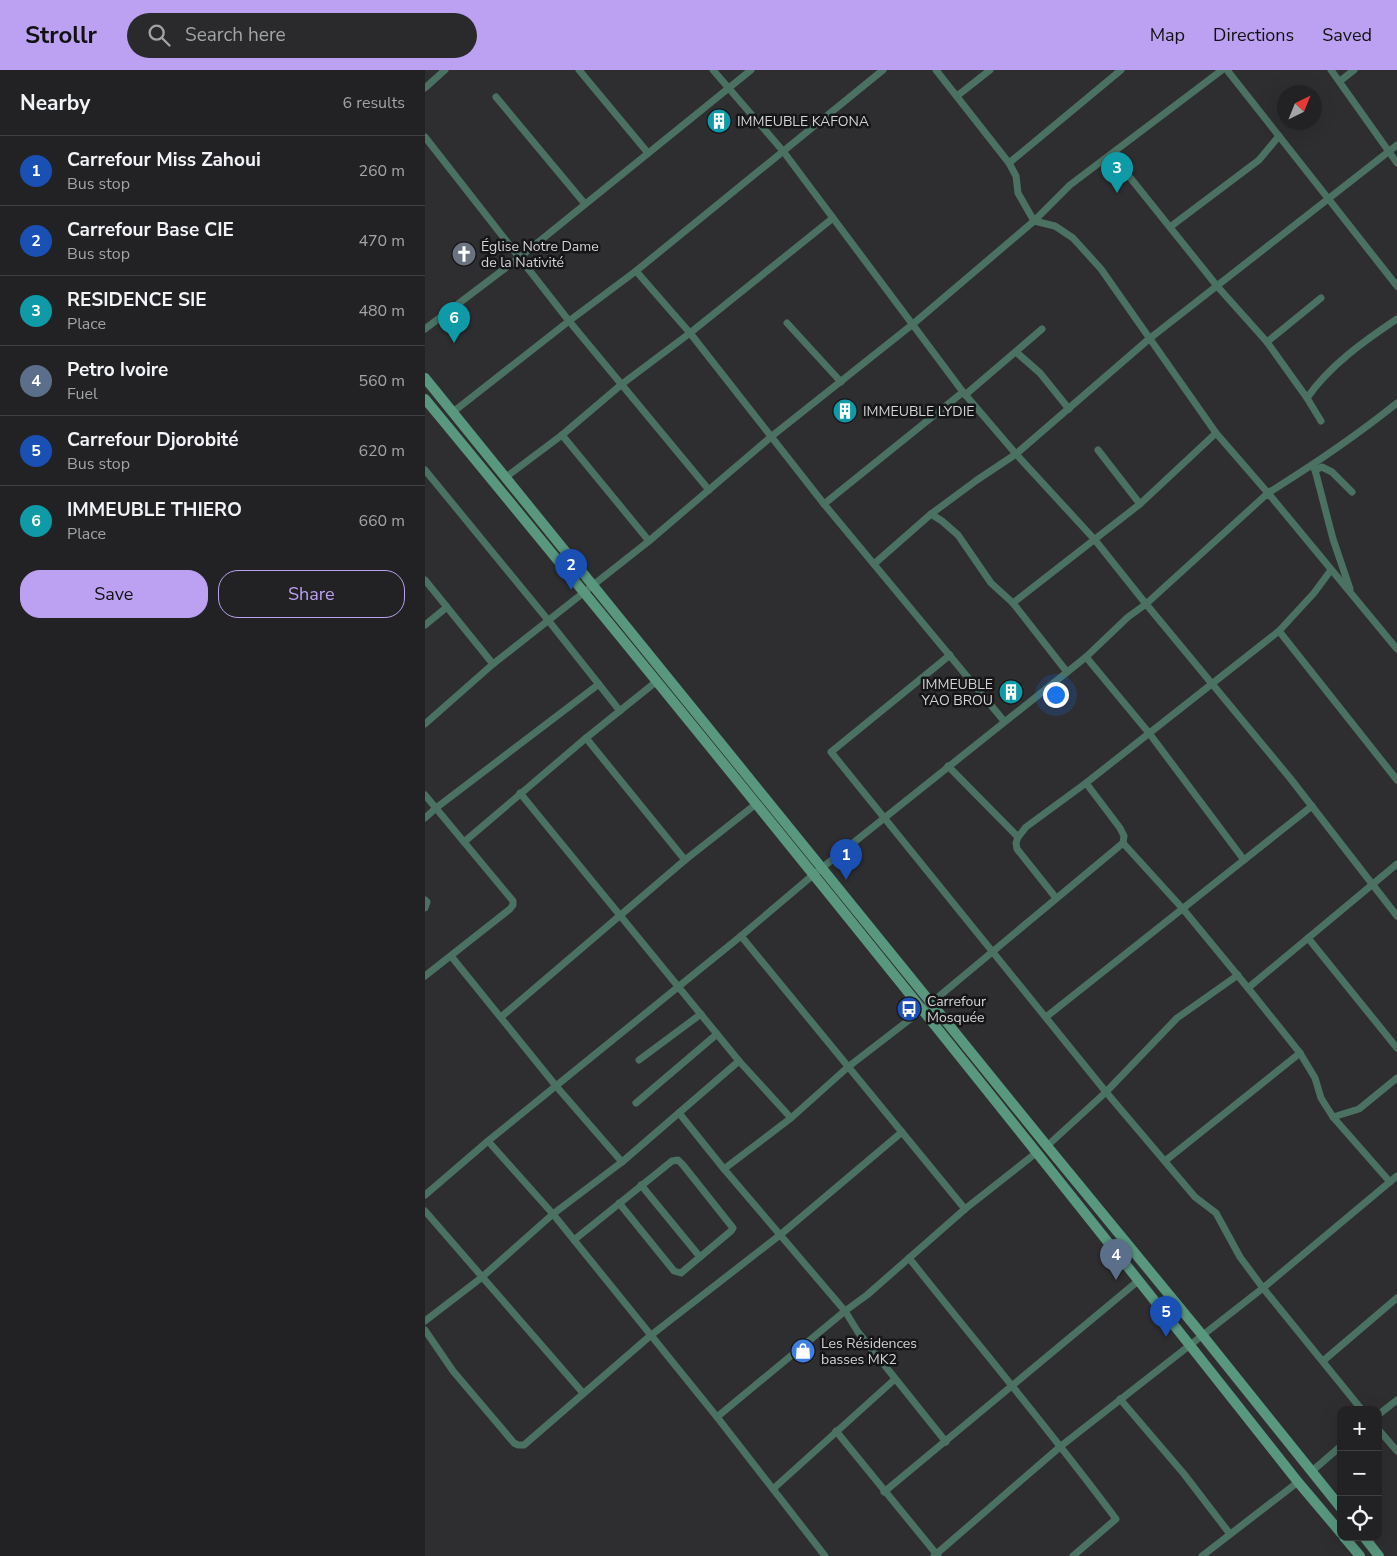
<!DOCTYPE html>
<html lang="en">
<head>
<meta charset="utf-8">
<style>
  :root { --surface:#222224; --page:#2a2a2c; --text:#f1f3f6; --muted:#a2a4a6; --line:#3f3f41; --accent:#bca0f2 }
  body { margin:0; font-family:"Nunito Sans",sans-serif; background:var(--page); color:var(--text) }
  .controls { position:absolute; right:15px; bottom:15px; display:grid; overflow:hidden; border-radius:10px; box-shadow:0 5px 20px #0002 }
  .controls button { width:45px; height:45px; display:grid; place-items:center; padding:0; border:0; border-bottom:1px solid var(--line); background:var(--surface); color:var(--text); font:25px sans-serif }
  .compass { position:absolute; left:852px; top:15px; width:45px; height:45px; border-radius:50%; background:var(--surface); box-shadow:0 5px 20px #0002; rotate:43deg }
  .you { position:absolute; left:630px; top:624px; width:18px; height:18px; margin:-12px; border:4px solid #fff; border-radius:50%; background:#1a73e8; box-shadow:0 0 0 8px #1a73e833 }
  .badge { display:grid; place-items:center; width:32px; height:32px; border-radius:50%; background:var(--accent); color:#fff; font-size:16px; font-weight:700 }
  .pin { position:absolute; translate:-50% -41px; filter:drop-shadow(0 1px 2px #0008) }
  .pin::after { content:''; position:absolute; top:26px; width:18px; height:15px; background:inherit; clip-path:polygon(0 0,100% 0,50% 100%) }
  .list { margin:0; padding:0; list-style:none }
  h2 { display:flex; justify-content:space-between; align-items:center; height:65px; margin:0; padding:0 20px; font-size:21px }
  h2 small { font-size:16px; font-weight:400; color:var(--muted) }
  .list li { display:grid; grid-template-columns:32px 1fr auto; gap:15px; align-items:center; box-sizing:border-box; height:70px; padding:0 20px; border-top:1px solid var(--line) }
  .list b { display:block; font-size:19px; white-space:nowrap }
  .list p { margin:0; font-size:16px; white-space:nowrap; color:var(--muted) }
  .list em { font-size:16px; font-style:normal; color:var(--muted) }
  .actions { display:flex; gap:10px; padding:15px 20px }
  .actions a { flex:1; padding:11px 0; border:1px solid var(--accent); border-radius:20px; text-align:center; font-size:18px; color:var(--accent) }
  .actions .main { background:var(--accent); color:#111 }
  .icon { flex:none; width:28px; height:28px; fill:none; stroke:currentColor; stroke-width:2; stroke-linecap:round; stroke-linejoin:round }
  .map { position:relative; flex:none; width:972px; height:1486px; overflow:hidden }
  header { display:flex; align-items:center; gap:30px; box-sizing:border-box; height:70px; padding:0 25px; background:var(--accent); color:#111 }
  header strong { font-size:24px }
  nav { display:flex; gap:28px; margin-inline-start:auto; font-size:18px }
  .search { width:350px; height:45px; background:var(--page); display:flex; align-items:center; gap:12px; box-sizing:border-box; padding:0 18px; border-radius:28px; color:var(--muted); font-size:19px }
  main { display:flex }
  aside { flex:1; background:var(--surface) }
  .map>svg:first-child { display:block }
</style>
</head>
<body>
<header>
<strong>Strollr</strong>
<div class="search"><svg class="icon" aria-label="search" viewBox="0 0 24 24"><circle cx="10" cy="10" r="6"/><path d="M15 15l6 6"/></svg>Search here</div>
<nav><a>Map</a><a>Directions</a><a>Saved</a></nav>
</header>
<main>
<aside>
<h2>Nearby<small>6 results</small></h2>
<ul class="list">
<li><span class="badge" style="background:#1a4fb4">1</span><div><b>Carrefour Miss Zahoui</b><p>Bus stop</p></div><em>260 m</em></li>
<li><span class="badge" style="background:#1a4fb4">2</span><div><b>Carrefour Base CIE</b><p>Bus stop</p></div><em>470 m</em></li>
<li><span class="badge" style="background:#0f9aa8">3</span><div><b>RESIDENCE SIE</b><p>Place</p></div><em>480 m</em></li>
<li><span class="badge" style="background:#5c6f8a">4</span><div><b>Petro Ivoire</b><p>Fuel</p></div><em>560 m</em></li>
<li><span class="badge" style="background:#1a4fb4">5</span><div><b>Carrefour Djorobité</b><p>Bus stop</p></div><em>620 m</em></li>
<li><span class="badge" style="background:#0f9aa8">6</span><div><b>IMMEUBLE THIERO</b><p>Place</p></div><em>660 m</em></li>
</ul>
<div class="actions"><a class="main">Save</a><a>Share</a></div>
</aside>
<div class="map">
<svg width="972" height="1486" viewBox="0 0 972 1486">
  <rect width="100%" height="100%" fill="#2e2d30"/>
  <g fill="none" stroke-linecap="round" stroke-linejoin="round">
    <g stroke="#4b7162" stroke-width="7">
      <path d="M154 0 223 83"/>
      <path d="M288 0 358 81 538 322 399 434"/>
      <path d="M511 0 584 93 591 106 593 123 609 151 630 156 648 168 676 199 791 363 843 423C888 395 931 366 972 333"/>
      <path d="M802 0 972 216"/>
      <path d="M906 0 972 93"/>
      <path d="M915 11 929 0"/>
      <path d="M0 18 20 0"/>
      <path d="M532 26 565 0"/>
      <path d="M71 27 160 134"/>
      <path d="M0 67 144 251 284 420"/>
      <path d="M687 85 792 216 842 272 882 328"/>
      <path d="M584 93 696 0"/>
      <path d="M745 157 834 90 854 66"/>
      <path d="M211 201 265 263 399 434 579 651"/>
      <path d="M362 253 416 312"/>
      <path d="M0 259 95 187 326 0"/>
      <path d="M842 272 896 228"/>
      <path d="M591 282 615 303 644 339"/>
      <path d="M538 322 591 384 670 470 721 534 865 708 972 846"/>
      <path d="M540 325 617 259"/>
      <path d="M28 342 144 251 211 201 458 0"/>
      <path d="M896 351 882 328C904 296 939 271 972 249"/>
      <path d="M137 365 224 471"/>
      <path d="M673 380 715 434"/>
      <path d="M887 396 890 400 908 469 925 519"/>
      <path d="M0 400 123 550 195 641"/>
      <path d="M890 400 897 397 907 402 927 422"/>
      <path d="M81 407 137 365 197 314 265 263 408 148"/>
      <path d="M506 444 517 451 533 465 566 513 588 533 642 602"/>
      <path d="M449 494 506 444 552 410 591 384 724 269 972 75"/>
      <path d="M0 510 68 594"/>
      <path d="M588 533 715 434 791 363"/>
      <path d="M0 555 22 537"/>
      <path d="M854 561 972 710"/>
      <path d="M525 585 406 682 681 1022 770 1127 791 1143 815 1187 838 1218 937 1340"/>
      <path d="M661 587 724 663 819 790"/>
      <path d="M0 654 68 594 224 471 347 366 488 254 609 151 645 115 797 0"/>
      <path d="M161 668 260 790"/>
      <path d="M523 696 593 767"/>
      <path d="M95 723 314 991 366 1048"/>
      <path d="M0 725 88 831V835L85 839 0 906"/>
      <path d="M0 748 11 738 174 614"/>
      <path d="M39 772 161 668 232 611"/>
      <path d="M698 773 758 839 823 918 875 983 890 1008 896 1028 908 1047 965 1112"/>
      <path d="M631 828 592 779 591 773 593 767 601 757 661 713 854 561 889 523 906 500"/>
      <path d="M0 830 2 832 0 838"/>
      <path d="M316 866 540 1139"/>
      <path d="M883 868 972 978"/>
      <path d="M26 886 131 1016 197 1092"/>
      <path d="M823 918 972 794"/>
      <path d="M76 947 260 790 331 734"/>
      <path d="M621 947 887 736"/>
      <path d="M214 990 276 944"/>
      <path d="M211 1033 292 964"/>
      <path d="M254 1043 299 1099 420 1241 433 1262 521 1372"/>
      <path d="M908 1047 934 1039 972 1008"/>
      <path d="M63 1071 128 1144 292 1347 400 1486"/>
      <path d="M622 1076 681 1022 752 948 813 905"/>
      <path d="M740 1091 875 983"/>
      <path d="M299 1099 366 1048 423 997 506 933 698 773 699 766 695 758 661 713"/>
      <path d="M216 1115 275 1187"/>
      <path d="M0 1125 63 1071 316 866 388 805 661 587 703 547 721 534 843 423 972 579"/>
      <path d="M0 1141 158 1323"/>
      <path d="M149 1170 247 1091 253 1090 258 1095 308 1158 306 1161 256 1203 249 1201 194 1133"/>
      <path d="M484 1188C553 1275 625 1360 691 1449L648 1486"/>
      <path d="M0 1251 56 1208 128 1144 197 1092 314 991"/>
      <path d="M0 1260 28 1301 89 1373 93 1375H99L225 1266 355 1165 477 1062"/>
      <path d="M898 1291 972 1228"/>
      <path d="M695 1329 759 1404 805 1464"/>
      <path d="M953 1345 972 1330"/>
      <path d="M292 1347 420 1241 442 1225 540 1139 611 1083"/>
      <path d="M953 1359 972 1381"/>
      <path d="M411 1361 513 1486"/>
      <path d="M886 1402 916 1376"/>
      <path d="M348 1419 470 1309"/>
      <path d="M459 1422 713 1211"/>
      <path d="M509 1486 636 1376 838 1218 972 1106"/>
      <path d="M777 1486 873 1412"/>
    </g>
    <g stroke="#59977f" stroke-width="10">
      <path d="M0 308 622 1076 778 1266 916 1438"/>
      <path d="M0 329C295 686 586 1048 873 1412L916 1463"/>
      <path d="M919 1467 935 1486"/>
      <path d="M939 1467 954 1486"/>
    </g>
  </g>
  <defs>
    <symbol id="building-disc" viewBox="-11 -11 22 22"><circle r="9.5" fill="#0f9aa8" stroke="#161517"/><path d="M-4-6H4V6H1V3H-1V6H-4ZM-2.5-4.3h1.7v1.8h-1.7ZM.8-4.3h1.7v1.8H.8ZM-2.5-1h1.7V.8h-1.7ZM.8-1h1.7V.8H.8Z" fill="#fff"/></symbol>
    <symbol id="church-disc" viewBox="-11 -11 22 22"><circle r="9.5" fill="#6b7280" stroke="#161517"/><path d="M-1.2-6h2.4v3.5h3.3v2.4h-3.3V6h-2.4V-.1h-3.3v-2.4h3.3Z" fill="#fff"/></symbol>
    <symbol id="bus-disc" viewBox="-11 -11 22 22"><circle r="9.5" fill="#1a4fb4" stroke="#161517"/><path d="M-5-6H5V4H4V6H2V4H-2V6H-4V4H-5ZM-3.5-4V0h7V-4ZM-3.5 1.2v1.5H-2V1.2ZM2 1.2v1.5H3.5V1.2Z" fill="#fff"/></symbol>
    <symbol id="shop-disc" viewBox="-11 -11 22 22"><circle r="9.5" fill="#3f7fe0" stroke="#161517"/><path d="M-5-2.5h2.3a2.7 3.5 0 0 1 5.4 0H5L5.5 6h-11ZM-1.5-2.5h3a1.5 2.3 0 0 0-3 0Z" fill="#fff"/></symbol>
  </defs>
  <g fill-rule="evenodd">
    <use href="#building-disc" x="280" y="37" width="28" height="28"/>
    <use href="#church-disc" x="25" y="170" width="28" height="28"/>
    <use href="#building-disc" x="406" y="327" width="28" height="28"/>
    <use href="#building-disc" x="572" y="608" width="28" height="28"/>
    <use href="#bus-disc" x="470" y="925" width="28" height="28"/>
    <use href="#shop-disc" x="364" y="1267" width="28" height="28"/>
  </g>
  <g text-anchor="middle" stroke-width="5" stroke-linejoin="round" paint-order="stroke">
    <g font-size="14" fill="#d3d2d5" stroke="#161517" text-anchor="start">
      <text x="312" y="56">IMMEUBLE KAFONA</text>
      <text x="56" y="181">Église Notre Dame<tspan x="56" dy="16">de la Nativité</tspan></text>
      <text x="438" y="346">IMMEUBLE LYDIE</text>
      <text x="568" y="619" text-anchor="end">IMMEUBLE<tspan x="568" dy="16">YAO BROU</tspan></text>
      <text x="502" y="936">Carrefour<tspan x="502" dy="16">Mosquée</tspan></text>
      <text x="396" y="1278">Les Résidences<tspan x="396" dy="16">basses MK2</tspan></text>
    </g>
  </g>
</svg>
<div class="controls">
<button>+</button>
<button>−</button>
<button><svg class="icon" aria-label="locate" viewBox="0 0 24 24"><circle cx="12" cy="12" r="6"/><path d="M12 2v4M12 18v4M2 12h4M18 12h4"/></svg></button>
</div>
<svg class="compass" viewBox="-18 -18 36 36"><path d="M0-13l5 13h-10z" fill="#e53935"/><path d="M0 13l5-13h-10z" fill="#a2a4a6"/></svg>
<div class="you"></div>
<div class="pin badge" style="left:421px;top:810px;background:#1a4fb4">1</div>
<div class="pin badge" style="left:146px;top:520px;background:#1a4fb4">2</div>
<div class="pin badge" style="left:692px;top:123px;background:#0f9aa8">3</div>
<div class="pin badge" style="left:691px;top:1210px;background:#5c6f8a">4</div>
<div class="pin badge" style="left:741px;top:1267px;background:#1a4fb4">5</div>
<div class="pin badge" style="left:29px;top:273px;background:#0f9aa8">6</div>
</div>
</main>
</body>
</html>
